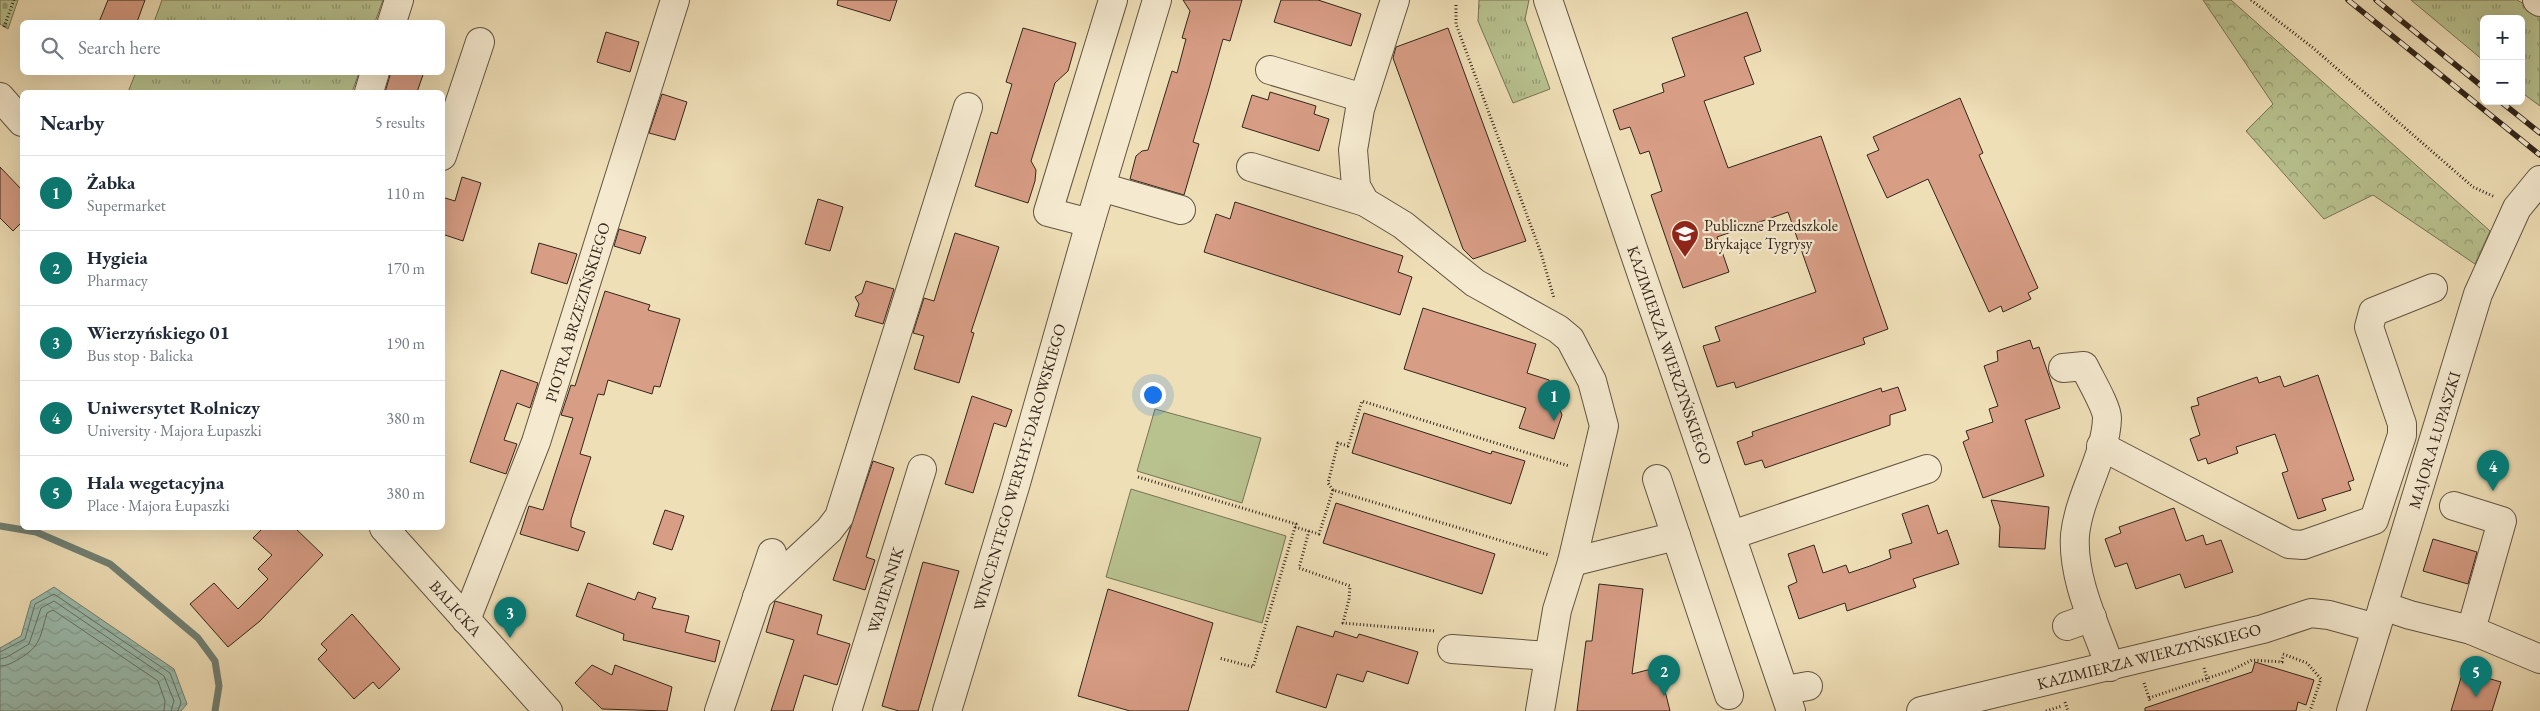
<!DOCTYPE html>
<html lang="en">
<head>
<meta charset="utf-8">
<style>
  :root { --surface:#fff; --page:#f6f6f7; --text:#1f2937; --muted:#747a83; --line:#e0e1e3; --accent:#0f766e }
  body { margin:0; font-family:"EB Garamond",serif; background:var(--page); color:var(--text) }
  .controls { position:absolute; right:15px; top:15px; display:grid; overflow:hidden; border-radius:8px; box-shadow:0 5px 20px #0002 }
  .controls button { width:45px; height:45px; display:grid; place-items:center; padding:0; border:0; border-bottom:1px solid var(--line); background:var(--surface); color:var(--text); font:25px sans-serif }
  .you { position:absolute; left:1152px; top:394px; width:18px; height:18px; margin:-12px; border:4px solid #fff; border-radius:50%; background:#1a73e8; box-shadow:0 0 0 8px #1a73e833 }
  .badge { display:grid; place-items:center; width:32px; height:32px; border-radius:50%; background:var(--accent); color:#fff; font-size:16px; font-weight:700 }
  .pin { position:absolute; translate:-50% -41px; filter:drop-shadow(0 1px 2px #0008) }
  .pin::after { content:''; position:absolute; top:26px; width:18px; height:15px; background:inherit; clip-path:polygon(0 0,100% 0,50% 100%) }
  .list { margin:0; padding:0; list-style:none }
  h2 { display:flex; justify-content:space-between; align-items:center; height:65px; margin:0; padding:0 20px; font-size:21px }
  h2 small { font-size:16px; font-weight:400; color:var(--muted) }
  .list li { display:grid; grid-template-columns:32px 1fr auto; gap:15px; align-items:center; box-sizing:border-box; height:75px; padding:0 20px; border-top:1px solid var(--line) }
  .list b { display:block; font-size:19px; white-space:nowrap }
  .list p { margin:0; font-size:16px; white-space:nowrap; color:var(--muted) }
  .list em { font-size:16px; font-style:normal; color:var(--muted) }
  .icon { flex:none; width:28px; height:28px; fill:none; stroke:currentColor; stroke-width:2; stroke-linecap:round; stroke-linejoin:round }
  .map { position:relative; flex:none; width:2540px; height:711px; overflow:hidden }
  .search { position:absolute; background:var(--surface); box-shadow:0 5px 20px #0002; left:20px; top:20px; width:425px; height:55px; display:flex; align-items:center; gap:12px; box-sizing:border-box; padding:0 18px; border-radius:8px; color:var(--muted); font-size:19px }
  .panel { position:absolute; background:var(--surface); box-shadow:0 5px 20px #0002; left:20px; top:90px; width:425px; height:440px; border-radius:8px }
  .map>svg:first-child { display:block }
</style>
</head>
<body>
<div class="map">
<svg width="2540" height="711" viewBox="0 0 2540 711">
  <defs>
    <pattern id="grass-tufts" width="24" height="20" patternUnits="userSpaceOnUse" patternTransform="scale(1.25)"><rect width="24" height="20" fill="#b8c28f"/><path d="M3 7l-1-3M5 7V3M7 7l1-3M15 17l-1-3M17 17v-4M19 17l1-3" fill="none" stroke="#969d74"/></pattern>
    <pattern id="forest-crowns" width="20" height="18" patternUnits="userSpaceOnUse" patternTransform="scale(1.25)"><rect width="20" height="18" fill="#b8c28f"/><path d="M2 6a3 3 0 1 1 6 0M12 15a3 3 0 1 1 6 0" fill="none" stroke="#969d74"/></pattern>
    <pattern id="cemetery-stones" width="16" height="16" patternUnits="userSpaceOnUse" patternTransform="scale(1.25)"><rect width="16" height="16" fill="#b8c28f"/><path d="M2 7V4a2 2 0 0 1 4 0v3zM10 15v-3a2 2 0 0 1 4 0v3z" fill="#969d74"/></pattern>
    <pattern id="water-waves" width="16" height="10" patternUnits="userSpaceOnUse" patternTransform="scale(1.25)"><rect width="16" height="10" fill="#9abdaf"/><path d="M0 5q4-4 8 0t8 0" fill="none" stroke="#85a296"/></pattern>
  </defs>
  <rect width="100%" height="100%" fill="#efdfb7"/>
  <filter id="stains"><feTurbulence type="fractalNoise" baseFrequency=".004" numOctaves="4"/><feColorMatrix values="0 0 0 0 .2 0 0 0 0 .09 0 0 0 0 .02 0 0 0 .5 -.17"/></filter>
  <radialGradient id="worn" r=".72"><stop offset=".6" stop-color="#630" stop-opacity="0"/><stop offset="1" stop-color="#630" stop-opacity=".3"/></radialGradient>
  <g fill="url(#grass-tufts)" stroke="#767455">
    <path d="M162 0H383L375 22H154Z"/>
    <path d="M1479 0H1529L1525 19 1550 89 1513 103 1478 21Z"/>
    <path d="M2411 0H2517L2540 13V106L2521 92V19H2484V61Z"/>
    <path d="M136 72H359V73L352 92H128Z"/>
  </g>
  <path fill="url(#forest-crowns)" stroke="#767455" d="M2203 0H2231L2490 231 2475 264 2373 195 2324 219 2246 131 2273 104Z"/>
  <path fill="url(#cemetery-stones)" stroke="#767455" d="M0 0H18L8 29 0 24Z"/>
  <g fill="#b8c28f" stroke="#767455">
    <path d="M1155 409 1261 438 1242 503 1137 471Z"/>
    <path d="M1131 489 1286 536 1262 623 1106 577Z"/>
  </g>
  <path fill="url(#water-waves)" stroke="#718074" d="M54 587 174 669 187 704 181 711H0V648L21 636 31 601Z"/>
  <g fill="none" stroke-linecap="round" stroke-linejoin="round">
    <g stroke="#667165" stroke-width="1">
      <path d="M0 652 25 639 35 604 54 594 170 673 181 702 178 711"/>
      <path d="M0 659 7 657 29 644 41 608 54 601 164 676 174 701 171 711"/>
      <path d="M0 666C7 666 12 663 19 659 41 646 40 637 47 613L53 610 158 681 165 701 164 711"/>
    </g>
    <path stroke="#718074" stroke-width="7" d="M0 526 36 532 110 564 198 638 215 661 219 686 215 711"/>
  </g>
  <g fill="#d79d85" stroke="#33251b">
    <path d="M108 0H145L137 22H99Z"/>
    <path d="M838 0H897L890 21 837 5Z"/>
    <path d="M1183 0H1242L1230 41 1223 39 1208 92 1193 142 1199 144 1184 195 1130 179 1136 156 1142 151 1148 150 1172 71 1177 73 1186 39 1182 38 1190 11Z"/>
    <path d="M1281 0H1318L1361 14 1351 46 1274 22Z"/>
    <path d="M1747 12 1761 51 1744 57 1754 84 1704 101 1728 168 1821 136 1888 329 1863 338 1865 344 1736 388 1734 382 1717 387 1703 346 1720 341 1715 327 1816 292 1788 212 1717 237 1729 272 1683 288 1651 195 1662 191 1649 151 1640 154 1630 127 1620 130 1613 110 1664 92 1662 84 1685 76 1672 38Z"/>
    <path d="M1023 28 1076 43 1068 71 1055 83 1031 161 1036 170 1035 181 1028 203 975 186 991 132 997 134 1012 84 1006 82Z"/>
    <path d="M1448 28 1526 241 1473 259 1463 249 1393 58 1396 47Z"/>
    <path d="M606 32 639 42 630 72 597 62Z"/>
    <path d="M391 72H424L417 92H385Z"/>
    <path d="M1270 92 1316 106 1314 114 1329 119 1319 151 1242 127 1252 95 1268 100Z"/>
    <path d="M662 94 687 102 675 140 649 133Z"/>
    <path d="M1960 98 1983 153 1979 155 2038 288 2028 293 2031 299 2003 312 2001 306 1989 312 1928 179 1887 198 1867 155 1879 150 1873 137Z"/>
    <path d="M0 167 22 190V222L13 231 0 218Z"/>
    <path d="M462 177 481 183 463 241 442 234V197L455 201Z"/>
    <path d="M818 199 843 207 830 251 805 244Z"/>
    <path d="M1235 202 1403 256 1398 272 1412 277 1400 315 1204 252 1216 214 1230 219Z"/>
    <path d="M619 229 646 237 640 254 614 246Z"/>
    <path d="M955 233 999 247 971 332 974 333 959 383 914 369 924 336 913 333 924 298 934 301Z"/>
    <path d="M539 243 577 254 567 284 531 273Z"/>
    <path d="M866 281 894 289 883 324 855 316 859 304 855 297 862 293Z"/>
    <path d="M605 291 650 305 648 310 680 319 660 387 654 386 652 394 608 380 604 395 598 394 580 454 591 457 571 520V527L585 532 578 551 520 534 529 506 543 510 573 418 561 415 571 385 575 386Z"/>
    <path d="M1423 308 1536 344 1527 373 1549 380 1562 415 1554 439 1519 428 1526 408 1404 369Z"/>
    <path d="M2030 340 2033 349 2039 347 2060 408 2025 420 2044 476 1983 498 1963 442 1969 439 1966 431 1993 422 1989 409 1998 406 1984 366 1998 361 1997 351Z"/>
    <path d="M501 370 538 383 530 408 517 403 504 440 517 444 506 474 470 462Z"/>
    <path d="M2318 375 2354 480 2348 482 2351 490 2322 499 2326 510 2298 519 2282 473 2288 471 2275 434 2236 447 2238 453 2208 464 2206 458 2198 461 2190 439 2200 435 2191 407 2199 405 2197 398 2257 377 2259 383 2280 376 2284 387Z"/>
    <path d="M1898 387 1906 410 1890 415V425L1765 468 1762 460 1745 465 1737 442 1753 436 1752 432 1881 388 1882 392Z"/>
    <path d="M972 396 1012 410 1006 427 994 423 973 493 945 484Z"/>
    <path d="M1364 413 1491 454 1492 451 1525 461 1511 504 1352 453Z"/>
    <path d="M873 461 894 468 866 557 875 560 865 590 833 580Z"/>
    <path d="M1991 500 2049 507 2045 549 1999 547 2000 527Z"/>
    <path d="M1336 503 1495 554 1482 594 1323 543Z"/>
    <path d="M1928 505 1938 534 1947 530 1959 564 1913 579 1916 587 1847 611 1845 603 1799 619 1788 586 1797 582 1788 554 1814 545 1823 573 1846 565 1849 573 1870 566 1891 558 1889 550 1912 543 1902 514Z"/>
    <path d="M2174 508 2186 541 2203 535 2206 545 2221 540 2233 572 2185 588 2180 574 2136 589 2127 563 2115 567 2105 539 2121 533 2119 527Z"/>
    <path d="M665 510 684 516 672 550 653 544Z"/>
    <path d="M263 528H295L323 555 260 621 228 647 190 604 214 583 238 609 268 579 258 569 272 555 253 538Z"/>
    <path d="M2433 539 2477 552 2468 584 2423 571Z"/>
    <path d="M923 562 959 571 918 711H899L882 706Z"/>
    <path d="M588 583 635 600 638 592 656 598 652 608 689 616 685 632 720 641 715 662 623 640 624 634 576 616Z"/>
    <path d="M1599 584 1643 589 1632 674 1659 667 1670 711H1577L1586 641H1592Z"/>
    <path d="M1108 589 1213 623 1188 711H1130L1078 696Z"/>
    <path d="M775 601 822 615 817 634 850 644 837 685 804 675 793 711H771L794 640 766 632Z"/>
    <path d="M352 614 400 669 379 689 373 682 354 699 318 659 327 650 321 644Z"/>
    <path d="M1297 626 1333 637 1335 631 1357 638 1359 634 1418 652 1408 684 1367 671 1363 682 1337 674 1326 708 1276 692Z"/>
    <path d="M2255 662 2314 680 2306 705 2298 702 2296 711H2145V708L2252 672Z"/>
    <path d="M592 665 612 675 615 665 672 687 667 711 602 709 575 683Z"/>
    <path d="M2463 671 2501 682 2492 711H2451Z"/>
  </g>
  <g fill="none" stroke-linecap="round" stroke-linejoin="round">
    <defs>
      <g id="minor">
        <path d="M1113 0 1048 212 1090 223 1157 0"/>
        <path d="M1395 0 1360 109 1353 150 1356 186 1365 202 1403 225 1475 283 1558 329 1570 339 1592 381 1604 426 1572 562 1557 610 1540 711"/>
        <path d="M1548 0 1791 711"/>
        <path d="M2537 0 2540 2"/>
        <path d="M392 22 399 0"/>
        <path d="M1270 70 1363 98"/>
        <path d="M369 92 375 72"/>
        <path d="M0 97 22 122"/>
        <path d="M442 156 480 42"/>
        <path d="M1251 167 1365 202"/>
        <path d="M1101 187 1181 210"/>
        <path d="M2063 368 2084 366C2089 377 2107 407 2107 418 2106 457 2079 495 2075 535 2072 579 2096 626 2110 667"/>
        <path d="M2101 446 2289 544 2303 545 2374 520 2402 435V424L2369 327 2373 312 2433 288"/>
        <path d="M1657 479 1676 536"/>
        <path d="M2454 506 2502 521 2471 630 2540 659"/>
        <path d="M384 528 548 711"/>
        <path d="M1732 535 1927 469"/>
        <path d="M1572 562 1676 536 1729 695"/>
        <path d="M757 597 829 530 839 517 968 107"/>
        <path d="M2383 606 2410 615 2471 630"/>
        <path d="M466 620 536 442 675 0"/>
        <path d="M2067 626 2092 617"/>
        <path d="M1452 649 1549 656"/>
        <path d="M1786 690 1808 686"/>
        <path d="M719 711 772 553"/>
        <path d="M847 711 922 469"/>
        <path d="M947 711 1016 483 1090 223"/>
        <path d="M1921 711 2263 629 2311 613 2329 615 2376 628"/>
        <path d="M2351 711 2478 294 2517 208 2540 180"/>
      </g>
    </defs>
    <use href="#minor" stroke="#625442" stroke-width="30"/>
    <g stroke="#33251b" stroke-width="3" stroke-dasharray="1 2.5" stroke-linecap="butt">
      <path d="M2251 0 2312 47 2473 187 2495 197"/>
      <path d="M1456 5V24L1541 253 1554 298"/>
      <path d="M4 27 14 0"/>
      <path d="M1138 477 1296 524 1253 667 1219 658"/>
      <path d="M1333 490 1328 483 1338 443 1348 446 1362 401 1569 466"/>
      <path d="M1295 527 1319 534 1333 490 1549 555"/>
      <path d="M1309 531 1299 568 1350 586 1349 599 1343 623 1435 631"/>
      <path d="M2283 654 2307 663 2321 679 2310 711"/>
      <path d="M2204 668 2208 682"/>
      <path d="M2144 683 2150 701"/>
      <path d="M2149 698 2232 670 2252 660 2282 662 2283 656"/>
      <path d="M2065 702 2068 711"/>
      <path d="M2046 711 2062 706"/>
    </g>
    <use href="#minor" stroke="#f5ead0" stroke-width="28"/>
    <defs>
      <g id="rail">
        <path d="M2348 0 2540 155"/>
        <path d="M2376 0 2484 88"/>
        <path d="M2500 101 2540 133"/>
      </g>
    </defs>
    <use href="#rail" stroke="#33251b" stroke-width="5.5"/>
    <use href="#rail" stroke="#f5ead0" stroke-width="4" stroke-dasharray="11" stroke-linecap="butt"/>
  </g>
  <defs>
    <symbol id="school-pin" viewBox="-11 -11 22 30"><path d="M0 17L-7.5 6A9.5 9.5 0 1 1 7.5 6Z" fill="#8f2418" stroke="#f5ead0"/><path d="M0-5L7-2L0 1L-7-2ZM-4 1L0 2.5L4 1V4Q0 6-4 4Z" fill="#fff"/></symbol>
  </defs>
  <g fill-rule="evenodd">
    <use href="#school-pin" x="1669" y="218" width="32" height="43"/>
  </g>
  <g text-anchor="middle" stroke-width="4.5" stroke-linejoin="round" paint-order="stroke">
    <g font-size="16" fill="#33251b" stroke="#f5ead0" text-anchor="start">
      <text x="1704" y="231">Publiczne Przedszkole<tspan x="1704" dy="18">Brykające Tygrysy</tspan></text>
    </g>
    <g font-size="16" fill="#33251b" stroke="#f5ead0">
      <text transform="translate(577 312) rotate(-73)" y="6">PIOTRA BRZEZIŃSKIEGO</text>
      <text transform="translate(1670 355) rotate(71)" y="6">KAZIMIERZA WIERZYŃSKIEGO</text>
      <text transform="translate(2434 440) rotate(-73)" y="6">MAJORA ŁUPASZKI</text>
      <text transform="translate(1019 467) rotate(-74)" y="6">WINCENTEGO WERYHY-DAROWSKIEGO</text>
      <text transform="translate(885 590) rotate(-73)" y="6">WAPIENNIK</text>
      <text transform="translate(456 608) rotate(48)" y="6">BALICKA</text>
      <text transform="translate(2149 656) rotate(-14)" y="6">KAZIMIERZA WIERZYŃSKIEGO</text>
    </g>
  </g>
  <rect width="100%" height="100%" filter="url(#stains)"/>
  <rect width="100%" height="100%" fill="url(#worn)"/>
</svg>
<div class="controls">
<button>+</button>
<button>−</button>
</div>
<div class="you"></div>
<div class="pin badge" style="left:1554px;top:421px">1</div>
<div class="pin badge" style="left:1664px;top:696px">2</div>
<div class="pin badge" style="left:510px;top:638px">3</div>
<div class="pin badge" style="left:2493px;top:491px">4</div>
<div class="pin badge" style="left:2476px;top:697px">5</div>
<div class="search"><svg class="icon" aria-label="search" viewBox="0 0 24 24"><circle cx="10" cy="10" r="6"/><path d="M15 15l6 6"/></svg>Search here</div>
<section class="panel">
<h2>Nearby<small>5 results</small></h2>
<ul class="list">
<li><span class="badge">1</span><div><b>Żabka</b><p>Supermarket</p></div><em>110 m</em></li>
<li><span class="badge">2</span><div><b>Hygieia</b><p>Pharmacy</p></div><em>170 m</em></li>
<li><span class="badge">3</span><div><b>Wierzyńskiego 01</b><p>Bus stop · Balicka</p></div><em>190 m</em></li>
<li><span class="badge">4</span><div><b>Uniwersytet Rolniczy</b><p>University · Majora Łupaszki</p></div><em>380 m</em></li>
<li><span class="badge">5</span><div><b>Hala wegetacyjna</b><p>Place · Majora Łupaszki</p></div><em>380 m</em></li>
</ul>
</section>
</div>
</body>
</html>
